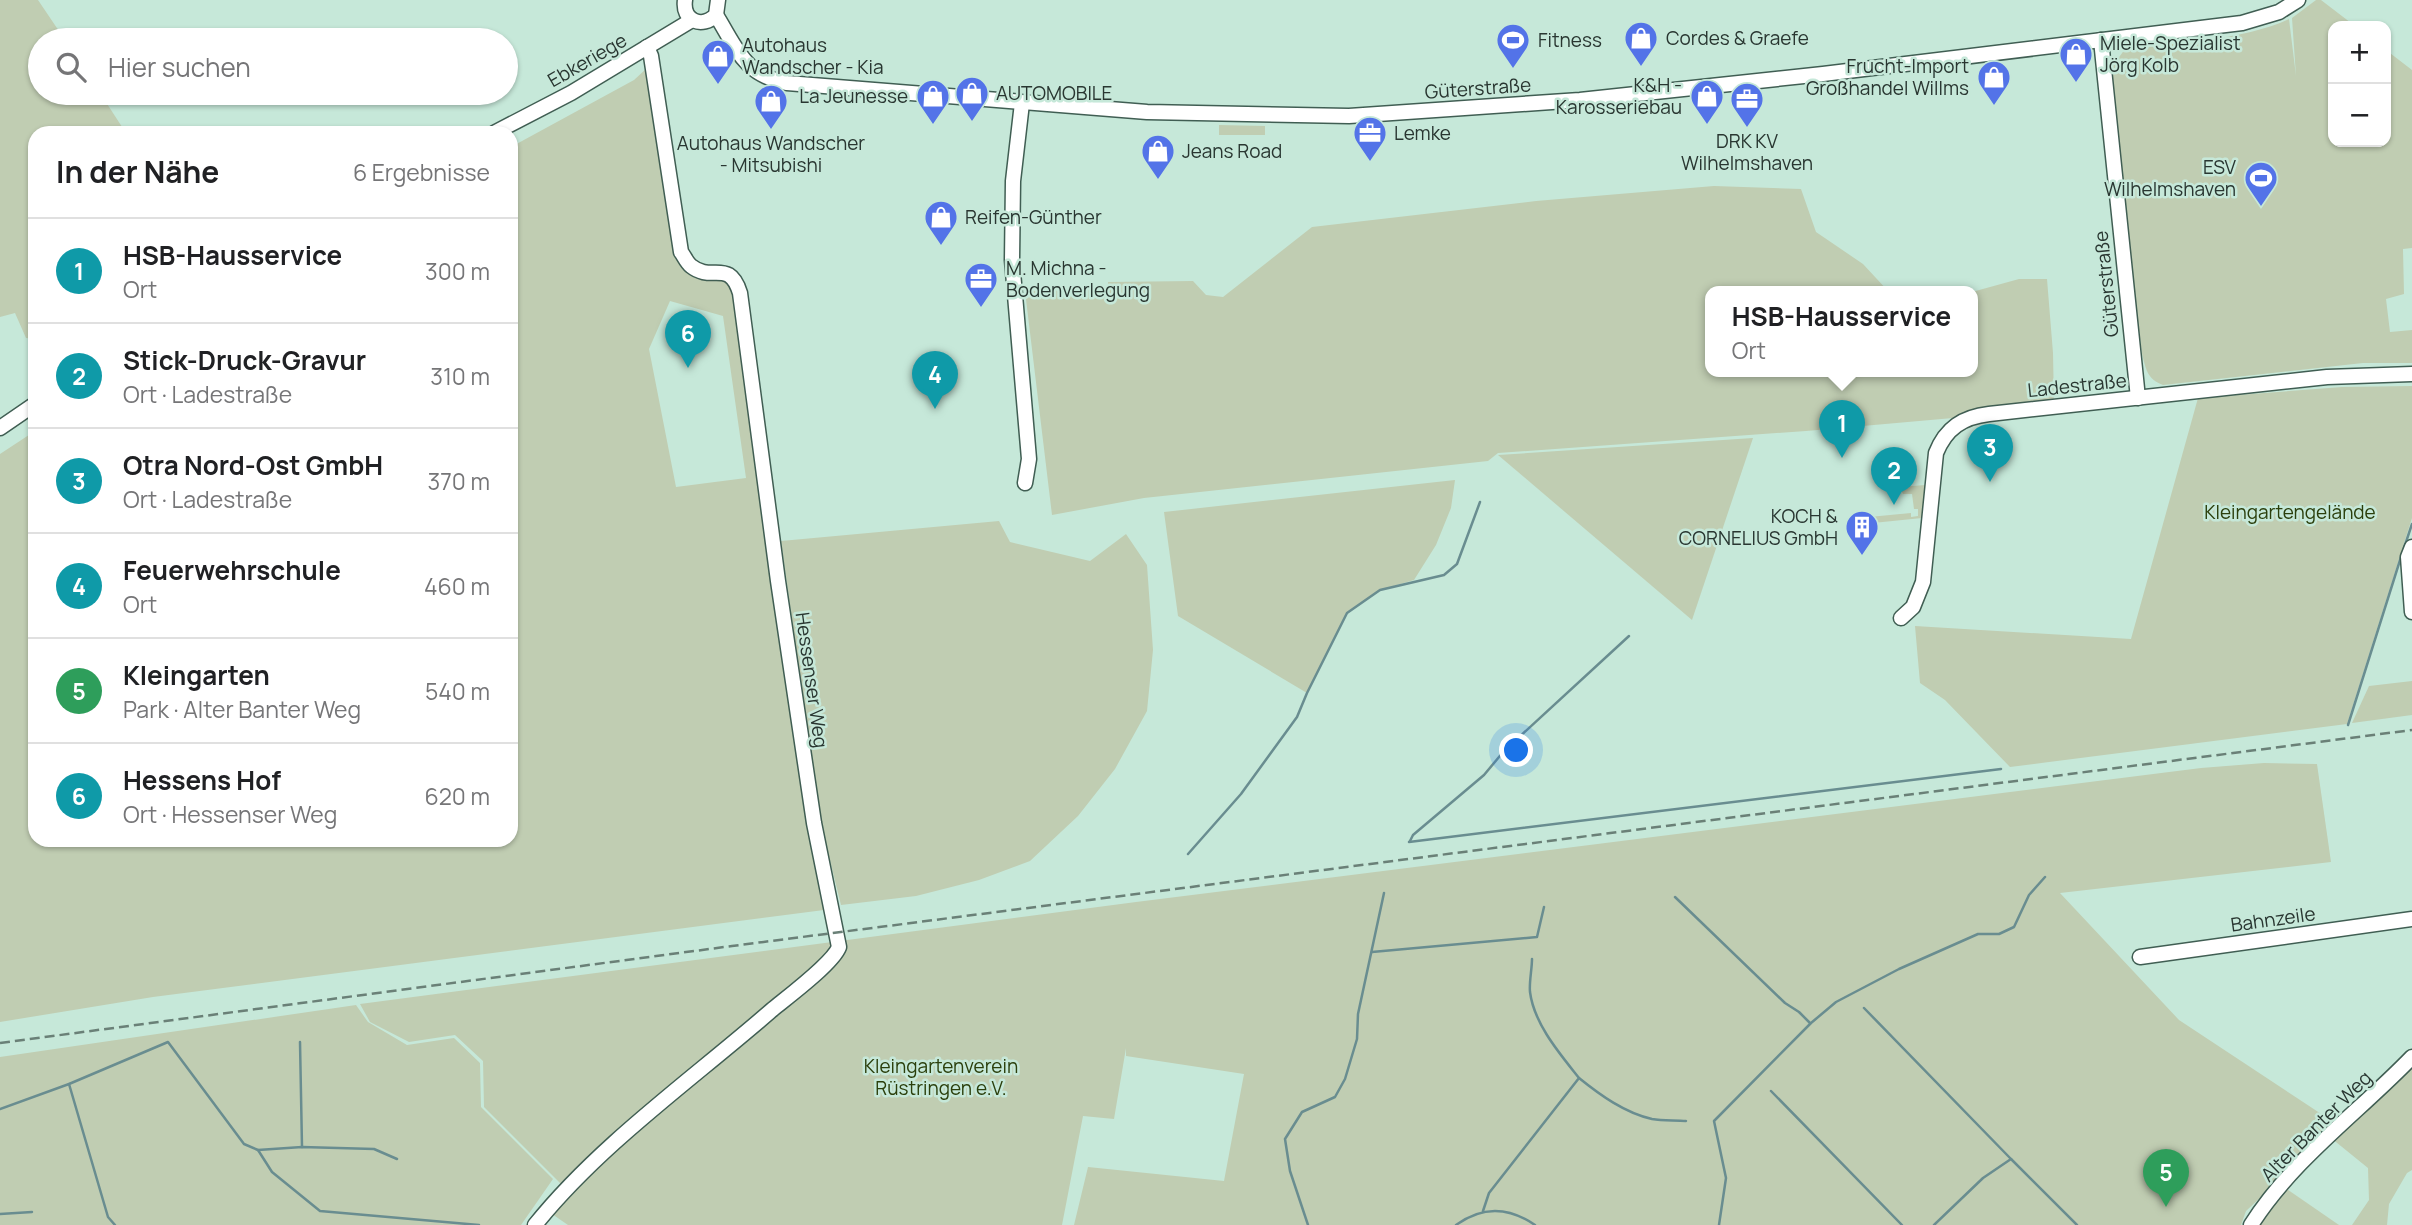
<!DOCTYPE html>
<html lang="de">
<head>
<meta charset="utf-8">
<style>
  :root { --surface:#fff; --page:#f6f6f6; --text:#202124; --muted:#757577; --line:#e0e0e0; --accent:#5373e8 }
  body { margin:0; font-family:Manrope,sans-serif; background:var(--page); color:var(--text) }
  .controls { position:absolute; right:21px; top:21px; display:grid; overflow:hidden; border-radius:14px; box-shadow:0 2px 5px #0004 }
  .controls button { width:63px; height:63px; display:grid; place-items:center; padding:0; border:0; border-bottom:2px solid var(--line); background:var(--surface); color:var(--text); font:35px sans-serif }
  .you { position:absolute; left:1517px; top:751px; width:24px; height:24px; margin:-18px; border:5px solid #fff; border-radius:50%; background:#1a73e8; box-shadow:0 0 0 10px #1a73e833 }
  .badge { display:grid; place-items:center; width:46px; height:46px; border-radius:50%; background:var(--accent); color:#fff; font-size:23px; font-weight:700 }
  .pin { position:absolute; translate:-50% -58px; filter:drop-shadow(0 2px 4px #0008) }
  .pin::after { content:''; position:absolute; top:37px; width:24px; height:21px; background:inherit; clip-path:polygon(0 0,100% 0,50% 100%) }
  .popup { position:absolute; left:1705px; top:286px; width:273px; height:91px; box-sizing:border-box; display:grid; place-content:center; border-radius:14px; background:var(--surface); filter:drop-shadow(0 2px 5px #0005); font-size:23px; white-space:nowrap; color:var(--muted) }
  .popup b { font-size:26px; color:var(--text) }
  .popup::after { content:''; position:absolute; left:50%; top:100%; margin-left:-14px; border:14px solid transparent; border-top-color:var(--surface) }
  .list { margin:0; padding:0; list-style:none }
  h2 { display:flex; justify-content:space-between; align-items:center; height:91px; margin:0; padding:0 28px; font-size:30px }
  h2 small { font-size:23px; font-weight:400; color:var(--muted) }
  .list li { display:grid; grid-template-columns:46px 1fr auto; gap:21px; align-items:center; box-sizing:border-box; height:105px; padding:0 28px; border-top:2px solid var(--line) }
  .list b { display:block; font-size:26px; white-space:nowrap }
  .list p { margin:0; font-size:23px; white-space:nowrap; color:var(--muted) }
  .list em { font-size:23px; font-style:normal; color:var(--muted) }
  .icon { flex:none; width:38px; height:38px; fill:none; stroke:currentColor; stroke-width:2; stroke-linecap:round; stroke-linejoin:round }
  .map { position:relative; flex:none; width:2412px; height:1225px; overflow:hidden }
  .search { position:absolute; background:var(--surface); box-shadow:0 2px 5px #0004; left:28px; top:28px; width:490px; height:77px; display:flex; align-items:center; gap:18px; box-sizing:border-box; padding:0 24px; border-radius:38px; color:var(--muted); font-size:26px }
  .panel { position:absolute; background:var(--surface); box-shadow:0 2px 5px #0004; left:28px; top:126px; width:490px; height:721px; border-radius:21px }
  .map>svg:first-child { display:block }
</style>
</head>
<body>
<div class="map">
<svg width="2412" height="1225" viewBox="0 0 2412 1225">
  <rect width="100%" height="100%" fill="#c6e8d9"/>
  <g fill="#c0cdb2" fill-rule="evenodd">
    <path d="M0 0H38L65 40H40V93H100L126 133H35V339L26 338 15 313 0 317Z"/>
    <path d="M2316 0H2321L2355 26H2333V142H2386V50L2412 70V248L2403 249 2404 294 2386 299 2390 332 2412 330V363H2363L2163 385C2147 379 2146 369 2142 354L2117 158 2112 67 2125 49C2176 43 2244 40 2289 19L2296 76 2292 18Z"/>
    <path d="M647 68 676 256 725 278 731 285 757 477 824 910 153 997 0 1022V454L35 431V840H511V147L634 80ZM670 301 723 316 746 478 676 487 649 349Z"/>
    <path d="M1219 125 1265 126V135H1219Z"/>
    <path d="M1714 186 1801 189 1816 232 1863 264 1889 292H1711V372H1973L1972 292 2019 279H2047L2053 353 2054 405 1959 415 1953 418 1806 431 1498 453 1488 461 1144 498 1052 515 1025 291 1108 290V282L1193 281 1206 295 1223 297 1312 227 1536 201Z"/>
    <path d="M2412 386V518L2347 724 2010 767 1945 700 1920 683 1915 626 2131 639 2198 398 2342 387Z"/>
    <path d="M1753 438 1692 620 1498 455Z"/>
    <path d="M1455 480 1451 508 1436 545 1414 580 1380 590 1347 613 1307 693 1178 616 1164 512Z"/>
    <path d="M1925 485 1922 518 1863 524 1869 517 1911 513V517L1918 516V509H1914L1912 494H1903L1900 487Z"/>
    <path d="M999 521 1010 542 1090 561 1126 534 1147 565 1153 650 1147 711 1115 769 1078 816 1030 861 979 880 916 896 841 905 820 820 781 541Z"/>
    <path d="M2412 681V715L2352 723 2369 686Z"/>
    <path d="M2264 763 2317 764 2331 862 2060 893 2179 1020 2338 1125 2246 1211 2241 1225H1074L1088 1167 1224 1181 1244 1074 1126 1056V1048L1114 1119 1083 1116 1062 1225H568L552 1214 569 1192 484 1107 483 1061 455 1035 409 1042 370 1022 360 1004 1136 902 2201 768Z"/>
    <path d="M356 1005 368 1022 407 1045 454 1038 480 1063 481 1107 553 1179 521 1225H0V1057Z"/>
    <path d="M2412 1061V1170L2407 1173 2389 1204 2387 1225H2352L2369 1200 2368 1168 2331 1138Z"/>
    <path d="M2284 1187 2339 1225H2258Z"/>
  </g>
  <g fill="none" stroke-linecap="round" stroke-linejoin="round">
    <g stroke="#698d90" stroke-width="2.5">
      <path d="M2404 548 2412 524"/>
      <path d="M2348 725 2401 557"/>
      <path d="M1410 841 1413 835 1484 775 1504 751 1629 636"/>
      <path d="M1409 842 2001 769"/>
      <path d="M1188 854 1241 794 1297 717 1307 693 1347 613 1380 590 1444 575 1457 564 1480 502"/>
      <path d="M1675 897 1785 1003 1799 1012 1810 1023"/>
      <path d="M1372 952 1537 937 1544 907"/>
      <path d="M1864 1008 2011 1159"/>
      <path d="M300 1042 302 1147"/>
      <path d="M1579 1078C1600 1095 1625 1113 1652 1119 1663 1121 1675 1120 1686 1121"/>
      <path d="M69 1084 108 1217 115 1225"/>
      <path d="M1771 1091 1902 1225"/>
      <path d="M0 1109 69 1084 168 1042 244 1144 258 1150 302 1147 374 1149 397 1159"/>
      <path d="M258 1150 272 1172 320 1211 479 1225"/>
      <path d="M1483 1211 1489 1193 1579 1078C1560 1054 1534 1024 1530 992 1529 982 1532 969 1532 959"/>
      <path d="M0 1214 32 1212"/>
      <path d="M1308 1225 1290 1171 1285 1139 1302 1112 1335 1097 1345 1079 1357 1039 1358 1014 1384 893"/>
      <path d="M1456 1225C1482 1206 1509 1207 1535 1225"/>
      <path d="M1719 1225 1726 1178 1714 1121 1811 1023 1836 1002 1899 969 1978 934H1999L2014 927 2029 895 2045 877"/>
      <path d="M1934 1225 1983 1178 2011 1159 2077 1225"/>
    </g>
    <defs>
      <g id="minor">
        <path d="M685 0C682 21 702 29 716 15L718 0"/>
        <path d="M716 15C737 49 744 75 787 83L1147 112 1349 116 1580 100 1823 74 2242 23 2279 12 2298 0"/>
        <path d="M2101 40 2138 398"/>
        <path d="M1022 103 1013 181 1012 260 1029 459 1025 483"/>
        <path d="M494 133 571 93 692 20"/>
        <path d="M0 428 35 404"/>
        <path d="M2412 547 2408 557 2412 612"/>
        <path d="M1901 618 1913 607 1923 582 1936 453C1946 428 1963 417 1989 414L2327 377 2412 374"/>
        <path d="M2140 957 2412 919"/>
        <path d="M535 1225C600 1144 694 1078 773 1009 789 996 833 963 839 947L814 823 778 581 740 293C729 258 712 283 691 266 687 263 684 256 681 252L651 56 647 47"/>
        <path d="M2251 1225C2292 1160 2359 1112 2412 1057"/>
      </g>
    </defs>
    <use href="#minor" stroke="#405e53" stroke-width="17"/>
    <use href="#minor" stroke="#fff" stroke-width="14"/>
    <path stroke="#6a8077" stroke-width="2.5" stroke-dasharray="10 5" stroke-linecap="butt" d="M0 1043 732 946 2412 730"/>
  </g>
  <defs>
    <symbol id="shop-pin" viewBox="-11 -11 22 30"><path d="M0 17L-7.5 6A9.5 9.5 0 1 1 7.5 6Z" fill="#5373e8" stroke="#c6e8d9"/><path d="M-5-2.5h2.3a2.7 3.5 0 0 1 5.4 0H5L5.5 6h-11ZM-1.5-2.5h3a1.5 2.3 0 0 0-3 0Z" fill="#fff"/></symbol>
    <symbol id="stadium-pin" viewBox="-11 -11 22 30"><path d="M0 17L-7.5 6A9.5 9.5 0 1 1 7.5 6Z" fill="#5373e8" stroke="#c6e8d9"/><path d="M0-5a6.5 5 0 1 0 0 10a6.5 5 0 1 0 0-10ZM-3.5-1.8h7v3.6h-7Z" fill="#fff"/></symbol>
    <symbol id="office-pin" viewBox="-11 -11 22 30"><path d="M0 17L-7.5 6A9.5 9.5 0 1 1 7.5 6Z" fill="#5373e8" stroke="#c6e8d9"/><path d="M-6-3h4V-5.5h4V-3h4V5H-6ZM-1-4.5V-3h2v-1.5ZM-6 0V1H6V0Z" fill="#fff"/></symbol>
    <symbol id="building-pin" viewBox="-11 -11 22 30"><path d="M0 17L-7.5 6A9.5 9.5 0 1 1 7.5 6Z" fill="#5373e8" stroke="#c6e8d9"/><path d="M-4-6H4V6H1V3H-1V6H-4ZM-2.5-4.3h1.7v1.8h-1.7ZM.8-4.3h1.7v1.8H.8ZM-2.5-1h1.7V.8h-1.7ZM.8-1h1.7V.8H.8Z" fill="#fff"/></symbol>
  </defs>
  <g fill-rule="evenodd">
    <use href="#shop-pin" x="1622" y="19" width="38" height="52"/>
    <use href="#stadium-pin" x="1494" y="21" width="38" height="52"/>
    <use href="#shop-pin" x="2057" y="35" width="38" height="52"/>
    <use href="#shop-pin" x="699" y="37" width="38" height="52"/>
    <use href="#shop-pin" x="1975" y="58" width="38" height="52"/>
    <use href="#shop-pin" x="953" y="74" width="38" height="52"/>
    <use href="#shop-pin" x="914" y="77" width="38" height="52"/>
    <use href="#shop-pin" x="1688" y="77" width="38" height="52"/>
    <use href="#office-pin" x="1728" y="80" width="38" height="52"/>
    <use href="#shop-pin" x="752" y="82" width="38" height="52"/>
    <use href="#office-pin" x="1351" y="114" width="38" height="52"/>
    <use href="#shop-pin" x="1139" y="132" width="38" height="52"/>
    <use href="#stadium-pin" x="2242" y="159" width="38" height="52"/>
    <use href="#shop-pin" x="922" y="198" width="38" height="52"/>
    <use href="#office-pin" x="962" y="260" width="38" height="52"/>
    <use href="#building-pin" x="1843" y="508" width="38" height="52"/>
  </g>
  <g text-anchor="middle" stroke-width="5" stroke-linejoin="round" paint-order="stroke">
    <g font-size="19" fill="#293631" stroke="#c6e8d9" text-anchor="start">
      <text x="1666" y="45">Cordes &amp; Graefe</text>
      <text x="1538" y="47">Fitness</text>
      <text x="2100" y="50">Miele-Spezialist<tspan x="2100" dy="22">Jörg Kolb</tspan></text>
      <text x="742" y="52">Autohaus<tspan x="742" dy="22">Wandscher - Kia</tspan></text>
      <text x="1969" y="73" text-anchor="end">Frucht-Import<tspan x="1969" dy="22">Großhandel Willms</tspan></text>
      <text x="1682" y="92" text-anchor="end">K&amp;H -<tspan x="1682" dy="22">Karosseriebau</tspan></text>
      <text x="996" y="100">AUTOMOBILE</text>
      <text x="908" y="103" text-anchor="end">La Jeunesse</text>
      <text x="1394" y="140">Lemke</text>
      <text x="1747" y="148" text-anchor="middle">DRK KV<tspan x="1747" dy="22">Wilhelmshaven</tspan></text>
      <text x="771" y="150" text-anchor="middle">Autohaus Wandscher<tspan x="771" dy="22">- Mitsubishi</tspan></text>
      <text x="1182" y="158">Jeans Road</text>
      <text x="2236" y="174" text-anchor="end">ESV<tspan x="2236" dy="22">Wilhelmshaven</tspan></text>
      <text x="965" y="224">Reifen-Günther</text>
      <text x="1006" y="275">M. Michna -<tspan x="1006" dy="22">Bodenverlegung</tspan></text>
      <text x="1838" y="523" text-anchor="end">KOCH &amp;<tspan x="1838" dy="22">CORNELIUS GmbH</tspan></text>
    </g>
    <g font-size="19" fill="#293631" stroke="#c6e8d9">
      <text transform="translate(587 60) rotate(-30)" y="7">Ebkeriege</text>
      <text transform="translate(1478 88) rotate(-4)" y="7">Güterstraße</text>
      <text transform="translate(2106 284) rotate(-96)" y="7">Güterstraße</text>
      <text transform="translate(2077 385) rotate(-6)" y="7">Ladestraße</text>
      <text transform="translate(812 680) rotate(82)" y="7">Hessenser Weg</text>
      <text transform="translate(2273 919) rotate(-8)" y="7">Bahnzeile</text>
      <text transform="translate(2316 1126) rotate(-45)" y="7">Alter Banter Weg</text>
    </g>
    <g font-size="19" fill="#2b3f0c" stroke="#c6e8d9">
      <text x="2290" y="519">Kleingartengelände</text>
      <text x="941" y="1073">Kleingartenverein<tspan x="941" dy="22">Rüstringen e.V.</tspan></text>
    </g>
  </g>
</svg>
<div class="controls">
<button>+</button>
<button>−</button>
</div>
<div class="you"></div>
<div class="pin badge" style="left:1842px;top:458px;background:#0f9aa8">1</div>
<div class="popup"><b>HSB-Hausservice</b>Ort</div>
<div class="pin badge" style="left:1894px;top:505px;background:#0f9aa8">2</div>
<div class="pin badge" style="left:1990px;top:482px;background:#0f9aa8">3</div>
<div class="pin badge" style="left:935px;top:409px;background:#0f9aa8">4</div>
<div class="pin badge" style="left:2166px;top:1207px;background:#2e9e5b">5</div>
<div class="pin badge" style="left:688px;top:368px;background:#0f9aa8">6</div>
<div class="search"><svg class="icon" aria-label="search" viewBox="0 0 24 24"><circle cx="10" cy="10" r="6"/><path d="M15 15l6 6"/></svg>Hier suchen</div>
<section class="panel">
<h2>In der Nähe<small>6 Ergebnisse</small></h2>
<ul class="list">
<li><span class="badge" style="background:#0f9aa8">1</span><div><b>HSB-Hausservice</b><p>Ort</p></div><em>300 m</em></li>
<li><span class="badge" style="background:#0f9aa8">2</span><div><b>Stick-Druck-Gravur</b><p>Ort · Ladestraße</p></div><em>310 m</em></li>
<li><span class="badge" style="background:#0f9aa8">3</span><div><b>Otra Nord-Ost GmbH</b><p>Ort · Ladestraße</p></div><em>370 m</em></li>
<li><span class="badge" style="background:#0f9aa8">4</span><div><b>Feuerwehrschule</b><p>Ort</p></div><em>460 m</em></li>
<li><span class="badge" style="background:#2e9e5b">5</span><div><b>Kleingarten</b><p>Park · Alter Banter Weg</p></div><em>540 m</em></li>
<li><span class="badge" style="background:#0f9aa8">6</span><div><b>Hessens Hof</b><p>Ort · Hessenser Weg</p></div><em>620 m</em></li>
</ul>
</section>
</div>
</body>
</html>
